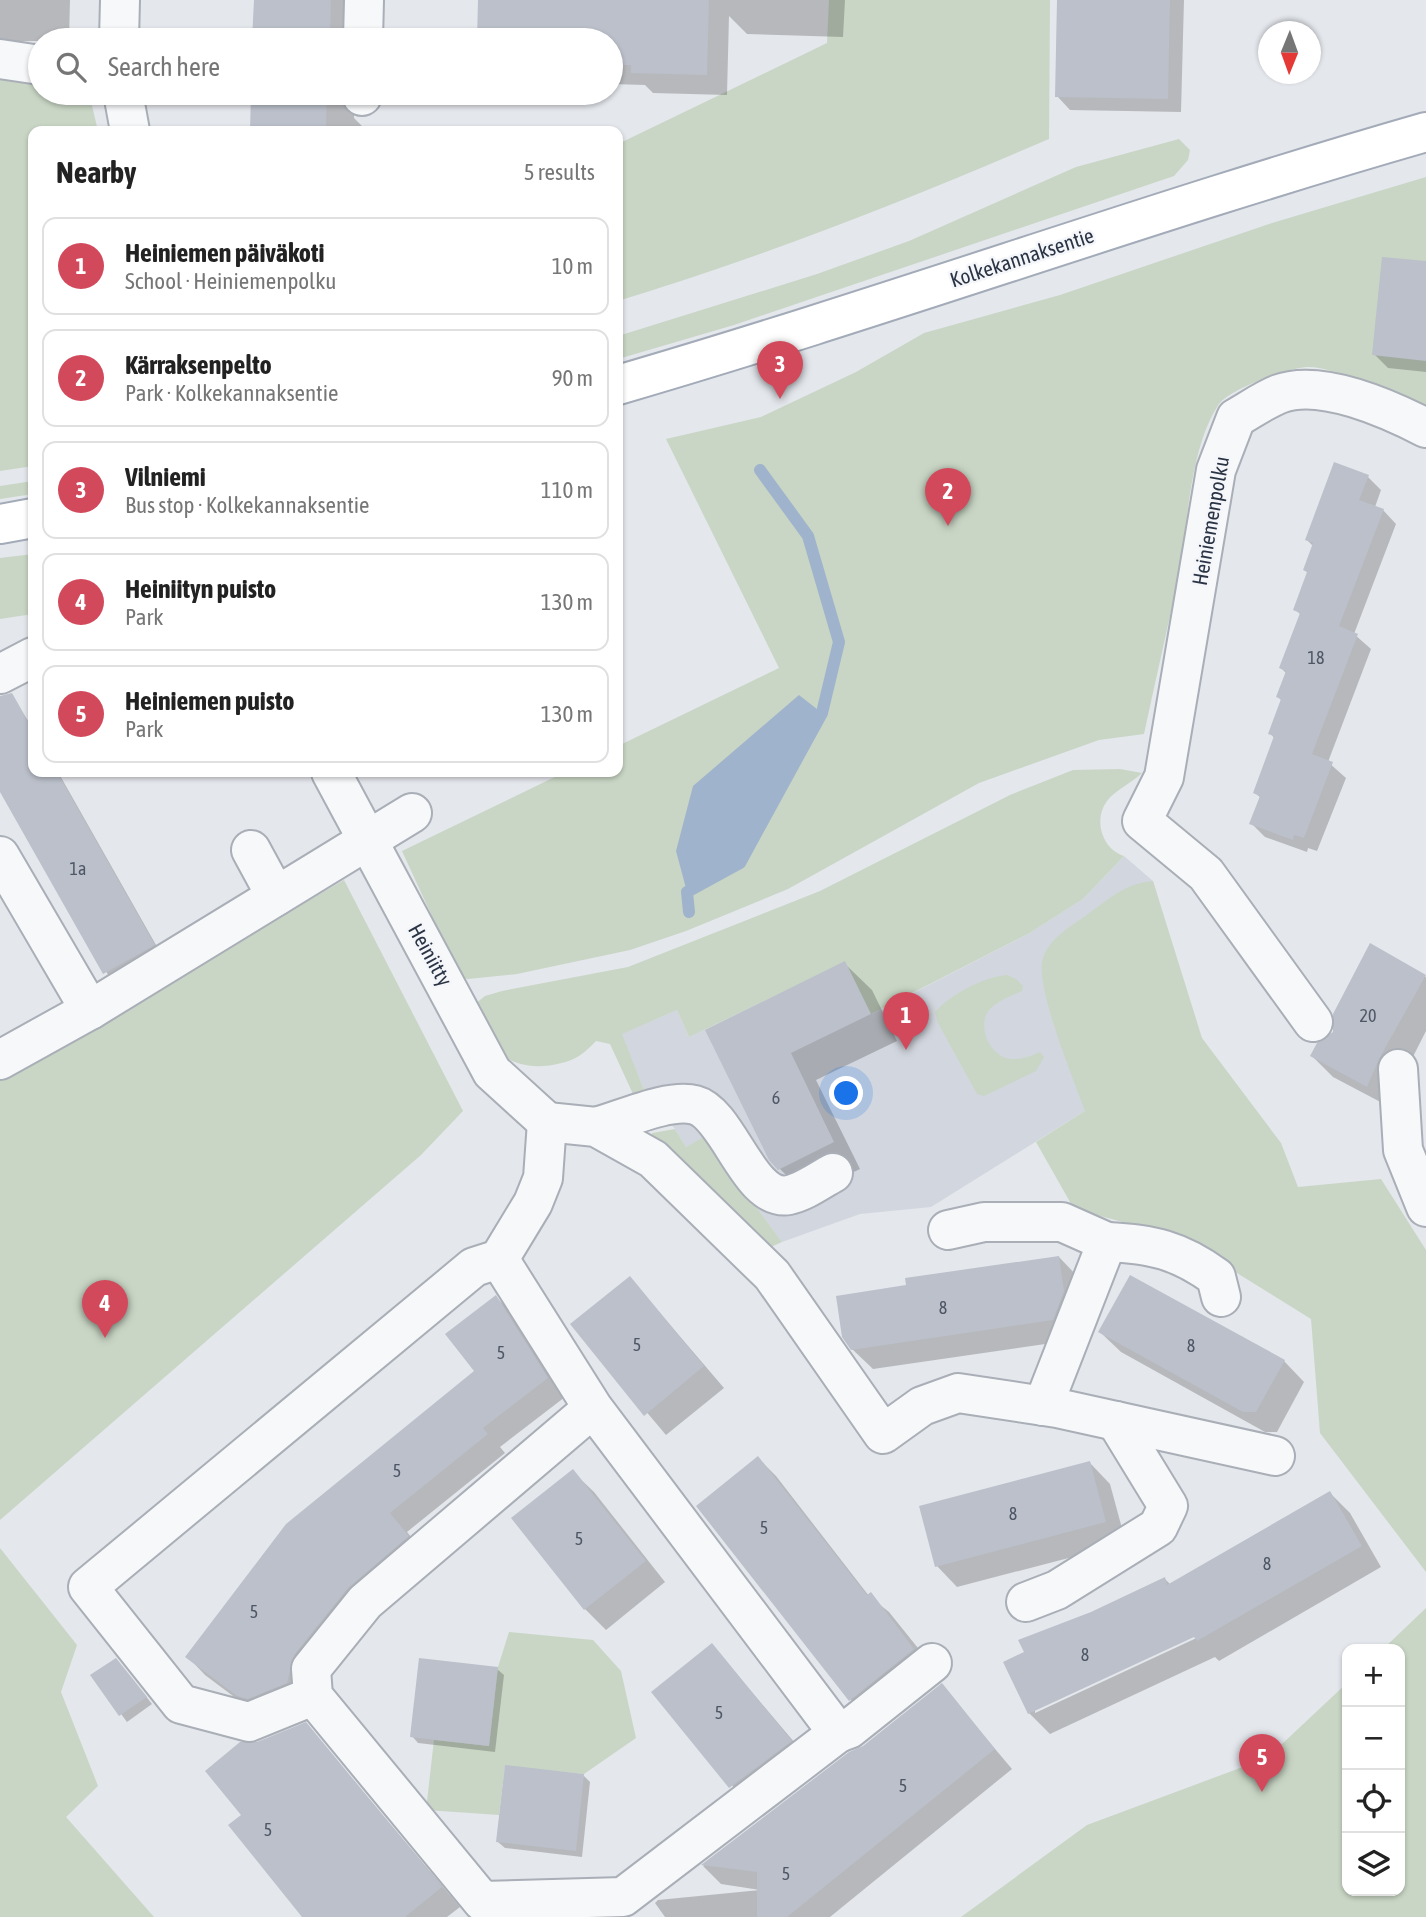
<!DOCTYPE html>
<html lang="en">
<head>
<meta charset="utf-8">
<style>
  :root { --surface:#fff; --page:#f6f6f6; --text:#222; --muted:#767676; --line:#e0e0e0; --accent:#d1495b }
  body { margin:0; font-family:"Asap Condensed",sans-serif; background:var(--page); color:var(--text) }
  .controls { position:absolute; right:21px; bottom:21px; display:grid; overflow:hidden; border-radius:14px; box-shadow:0 2px 5px #0004 }
  .controls button { width:63px; height:63px; display:grid; place-items:center; padding:0; border:0; border-bottom:2px solid var(--line); background:var(--surface); color:var(--text); font:35px sans-serif }
  .compass { position:absolute; left:1258px; top:21px; width:63px; height:63px; border-radius:50%; background:var(--surface); box-shadow:0 2px 5px #0004; rotate:181deg }
  .you { position:absolute; left:847px; top:1094px; width:24px; height:24px; margin:-18px; border:5px solid #fff; border-radius:50%; background:#1a73e8; box-shadow:0 0 0 10px #1a73e833 }
  .badge { display:grid; place-items:center; width:46px; height:46px; border-radius:50%; background:var(--accent); color:#fff; font-size:23px; font-weight:700 }
  .pin { position:absolute; translate:-50% -58px; filter:drop-shadow(0 2px 4px #0008) }
  .pin::after { content:''; position:absolute; top:37px; width:24px; height:21px; background:inherit; clip-path:polygon(0 0,100% 0,50% 100%) }
  .list { margin:0; padding:0; list-style:none }
  h2 { display:flex; justify-content:space-between; align-items:center; height:91px; margin:0; padding:0 28px; font-size:30px }
  h2 small { font-size:23px; font-weight:400; color:var(--muted) }
  .list li { display:grid; grid-template-columns:46px 1fr auto; gap:21px; align-items:center; box-sizing:border-box; height:98px; margin:0 14px 14px; padding:0 14px; border:2px solid var(--line); border-radius:14px }
  .list b { display:block; font-size:26px; white-space:nowrap }
  .list p { margin:0; font-size:23px; white-space:nowrap; color:var(--muted) }
  .list em { font-size:23px; font-style:normal; color:var(--muted) }
  .icon { flex:none; width:38px; height:38px; fill:none; stroke:currentColor; stroke-width:2; stroke-linecap:round; stroke-linejoin:round }
  .map { position:relative; flex:none; width:1426px; height:1917px; overflow:hidden }
  .search { position:absolute; background:var(--surface); box-shadow:0 2px 5px #0004; left:28px; top:28px; width:595px; height:77px; display:flex; align-items:center; gap:18px; box-sizing:border-box; padding:0 24px; border-radius:38px; color:var(--muted); font-size:26px }
  .panel { position:absolute; background:var(--surface); box-shadow:0 2px 5px #0004; left:28px; top:126px; width:595px; height:651px; border-radius:14px }
  .map>svg:first-child { display:block }
</style>
</head>
<body>
<div class="map">
<svg width="1426" height="1917" viewBox="0 0 1426 1917">
  <rect width="100%" height="100%" fill="#e4e7ec"/>
  <path fill="#d2d6de" d="M1124 856 1153 881 1172 945 1085 1111 931 1207 860 1214 782 1242 704 1138 686 1147 675 1129 645 1093 621 1034 677 1010 689 1037 845 961 872 1014 1028 934 1083 899Z"/>
  <g fill="#c9d6c5">
    <path d="M829 0H1050L1049 139C907 200 766 256 618 301V144L827 43Z"/>
    <path d="M0 72 40 80V93H89L98 131H33V466L0 471Z"/>
    <path d="M1179 139 1190 150 1188 160 1174 176 734 325 618 359V336L817 274 909 241 1076 167Z"/>
    <path d="M1426 177V409C1399 398 1333 365 1306 367 1286 369 1231 388 1219 404 1189 448 1188 527 1178 579 1167 631 1155 682 1144 734L1099 740 979 783 788 889 686 931 630 950 517 974 468 979 455 977 442 938 402 851 565 772H618V746L779 668 666 439 761 417 856 372 924 333 1060 295 1272 223Z"/>
    <path d="M33 481V494L0 499V486Z"/>
    <path d="M33 554V614L0 619V558Z"/>
    <path d="M1120 769 1142 773C1132 783 1115 790 1107 801 1093 820 1102 849 1124 856L1083 899 1028 934 871 1014 845 962 689 1037 677 1010 622 1034 645 1093 640 1096 633 1094 610 1044 596 1041C591 1046 585 1052 579 1056 559 1068 518 1072 501 1053 489 1042 482 1019 475 1004L485 996 502 991 628 967 820 891 1010 795 1073 770Z"/>
    <path d="M344 880 463 1111 421 1155 0 1520V1079Z"/>
    <path d="M1153 881 1202 1038 1281 1143 1298 1187 1381 1179 1426 1250V1572L1320 1433 1311 1319 1179 1237 1074 1209 1036 1142 1085 1111C1074 1080 1034 985 1043 958 1050 937 1072 926 1088 914 1112 897 1124 884 1153 881Z"/>
    <path d="M1007 975 1016 979 1023 986 1022 991C1011 996 997 1001 989 1010 978 1025 987 1049 1003 1057 1015 1062 1029 1057 1040 1052L1044 1057 1036 1071 984 1096 977 1094 938 1023 935 1012C951 994 984 977 1007 975Z"/>
    <path d="M675 1129 686 1147 704 1137 782 1242 760 1252 653 1143 652 1133Z"/>
    <path d="M0 1548 77 1645 61 1692 98 1786 66 1817 154 1917H0Z"/>
    <path d="M1426 1608V1917H961L1087 1825 1267 1758 1347 1683V1891H1400V1649H1383Z"/>
    <path d="M509 1632 593 1640 621 1671 636 1738 584 1774 505 1766 499 1815 426 1810 434 1740 489 1746 498 1667Z"/>
  </g>
  <path fill="#9fb4cc" d="M799 695 822 713 740 863 687 892 676 851 693 786Z"/>
  <g fill="#0003" fill-rule="evenodd">
    <path d="M0 0H70L69 40 0 42Z"/>
    <path d="M255 0H362L368 40H254Z"/>
    <path d="M480 0H845L843 37 747 34 729 16 727 95 653 93 645 85 611 84V40H479Z"/>
    <path d="M1059 0H1184L1181 112 1070 110 1057 96Z"/>
    <path d="M253 93H354V118L367 131H251Z"/>
    <path d="M1426 308V372L1388 368 1374 354Z"/>
    <path d="M1368 477 1381 490 1375 507 1383 510 1396 524 1354 634 1371 649 1328 762 1346 778 1317 851 1308 848 1307 852 1265 837 1251 823 1261 798 1255 793 1275 739 1270 733 1282 701 1278 697 1287 674 1281 668 1301 615 1295 609 1308 573 1305 570 1314 547 1307 540Z"/>
    <path d="M16 703 33 728V772H58L160 952 111 980 0 788V712Z"/>
    <path d="M1370 946 1426 977V1031L1388 1106 1333 1077 1312 1056 1334 1032Z"/>
    <path d="M845 964 872 990 897 1041 816 1080 860 1169 806 1195 770 1159 708 1031Z"/>
    <path d="M1059 1257 1079 1278 1073 1340 873 1369 852 1349 908 1287Z"/>
    <path d="M630 1278 724 1388 666 1435 573 1325Z"/>
    <path d="M496 1297 514 1315 565 1397 500 1447 505 1453 407 1532 426 1555 312 1674 257 1714 205 1675 187 1656 476 1372Z"/>
    <path d="M1100 1332 1284 1361 1304 1382 1277 1432H1265L1121 1352Z"/>
    <path d="M758 1458 776 1476 869 1596 889 1612 926 1658 869 1718 851 1700Z"/>
    <path d="M1090 1463 1110 1484 1126 1543 957 1587 937 1566Z"/>
    <path d="M573 1472 594 1492 665 1582 606 1630 585 1609 514 1518Z"/>
    <path d="M1330 1493 1350 1513 1381 1567 1219 1661 1215 1657 1050 1734 1029 1713 1092 1614 1165 1579 1171 1585ZM1201 1631 1203 1635 1035 1713V1709Z"/>
    <path d="M712 1645 811 1762 751 1808 654 1692Z"/>
    <path d="M122 1666 152 1704 127 1722 93 1676Z"/>
    <path d="M497 1669 504 1675 495 1752 418 1743 412 1736Z"/>
    <path d="M942 1686 1012 1769 830 1917H665L655 1903 658 1900 760 1890 721 1884 703 1866 850 1754 864 1748Z"/>
    <path d="M306 1724 460 1907 447 1917H304L243 1816Z"/>
    <path d="M584 1776 590 1782 582 1857 505 1848 498 1842Z"/>
  </g>
  <g fill="none" stroke-linecap="round" stroke-linejoin="round">
    <path stroke="#9fb4cc" stroke-width="12" d="M689 912 687 892 740 863 822 713 839 642 808 536 760 470"/>
  </g>
  <g fill="#bbc0ca">
    <path d="M254 0H331L330 40H252Z"/>
    <path d="M478 0H709L707 75 631 73V65H611V40H477Z"/>
    <path d="M1057 0H1170L1168 99 1055 97Z"/>
    <path d="M251 93H327L326 131H250Z"/>
    <path d="M1382 257 1426 261V361L1372 355Z"/>
    <path d="M1334 462 1369 475 1359 500 1384 509 1339 626 1358 634 1312 754 1333 762 1304 838 1294 835 1293 840 1249 824 1260 796 1253 793 1274 736 1268 734 1281 699 1276 697 1286 671 1279 668 1300 613 1293 610 1307 572 1303 570 1313 543 1305 540Z"/>
    <path d="M12 693 33 730V772H57L155 945 103 974 0 792V696Z"/>
    <path d="M1370 943 1426 975 1379 1059 1367 1087 1310 1056 1317 1043 1333 1032V1014Z"/>
    <path d="M845 961 871 1014 791 1053 834 1142 778 1170 769 1160 705 1030Z"/>
    <path d="M1059 1256 1064 1291 1053 1320 851 1350 842 1337 836 1296 906 1285 905 1278Z"/>
    <path d="M1130 1275 1285 1360 1256 1412H1243L1098 1332Z"/>
    <path d="M630 1276 704 1366 644 1416 570 1324Z"/>
    <path d="M496 1295 548 1378 483 1428 488 1434 390 1513 409 1536 348 1588 294 1655 287 1683 248 1699 237 1696 185 1657 286 1524 474 1371 445 1334Z"/>
    <path d="M758 1456 867 1595 871 1592 914 1649 849 1701 696 1506Z"/>
    <path d="M1090 1461 1106 1522 935 1567 919 1506Z"/>
    <path d="M573 1469 646 1561 584 1610 511 1518Z"/>
    <path d="M1330 1491 1362 1546 1197 1641 1194 1637 1028 1714 1003 1662 1024 1652 1018 1640 1091 1612 1165 1577 1167 1585Z"/>
    <path d="M712 1643 792 1741 729 1788 651 1692Z"/>
    <path d="M116 1658 147 1697 119 1716 90 1675Z"/>
    <path d="M419 1658 498 1667 489 1746 410 1737Z"/>
    <path d="M942 1683 995 1749 787 1917H757V1872L701 1865 849 1752 863 1746Z"/>
    <path d="M306 1722 442 1887 405 1917H302L228 1825 241 1815 205 1771 240 1742H257Z"/>
    <path d="M505 1765 584 1774 576 1851 496 1842Z"/>
  </g>
  <g fill="none" stroke-linecap="round" stroke-linejoin="round">
    <defs>
      <g id="minor">
        <path d="M119 40 120 0"/>
        <path d="M363 40 364 0"/>
        <path d="M0 59 40 65"/>
        <path d="M123 93 130 131"/>
        <path d="M362 96V93"/>
        <path d="M0 674 33 657"/>
        <path d="M331 772 492 1072 547 1122"/>
        <path d="M251 850 276 896"/>
        <path d="M0 856 90 1010"/>
        <path d="M1313 1022 1206 874 1142 821 1164 777 1216 470 1236 418C1250 410 1264 400 1279 394 1321 378 1389 409 1426 428"/>
        <path d="M0 1060 90 1010 412 813"/>
        <path d="M1398 1069 1403 1150 1426 1207"/>
        <path d="M547 1122 596 1127 653 1159 772 1275 883 1434 922 1406 958 1393 1057 1408 1275 1456"/>
        <path d="M596 1127C622 1120 669 1098 695 1105 729 1114 749 1203 789 1195 804 1192 820 1180 833 1173"/>
        <path d="M948 1230 984 1222H1062L1107 1242 1043 1406"/>
        <path d="M1107 1242C1152 1244 1179 1250 1216 1277L1221 1297"/>
        <path d="M499 1259 593 1408 838 1733 623 1897 482 1901 313 1696 311 1669 365 1602 593 1408"/>
        <path d="M1026 1602 1057 1590 1158 1527 1168 1506 1116 1421"/>
        <path d="M313 1696 249 1722 181 1704 88 1587 474 1267 499 1259 533 1203 543 1178 547 1122"/>
        <path d="M838 1733 849 1729 932 1663"/>
      </g>
      <g id="major">
        <path d="M618 385C889 306 1154 210 1426 132"/>
        <path d="M0 524 33 518"/>
      </g>
    </defs>
    <use href="#minor" stroke="#a9aeb7" stroke-width="42"/>
    <use href="#major" stroke="#a3abb8" stroke-width="42"/>
    <use href="#minor" stroke="#f7f8fa" stroke-width="38"/>
    <use href="#major" stroke="#fff" stroke-width="38"/>
  </g>
  <g text-anchor="middle" stroke-width="5" stroke-linejoin="round" paint-order="stroke">
    <g font-size="18" fill="#4f5766">
      <text x="1316" y="664">18</text>
      <text x="78" y="875">1a</text>
      <text x="1368" y="1022">20</text>
      <text x="776" y="1104">6</text>
      <text x="943" y="1314">8</text>
      <text x="637" y="1351">5</text>
      <text x="1191" y="1352">8</text>
      <text x="501" y="1359">5</text>
      <text x="397" y="1477">5</text>
      <text x="1013" y="1520">8</text>
      <text x="764" y="1534">5</text>
      <text x="579" y="1545">5</text>
      <text x="1267" y="1570">8</text>
      <text x="254" y="1618">5</text>
      <text x="1085" y="1661">8</text>
      <text x="719" y="1719">5</text>
      <text x="903" y="1792">5</text>
      <text x="268" y="1836">5</text>
      <text x="786" y="1880">5</text>
    </g>
    <g font-size="21" fill="#2b3445" stroke="#f4f6f9">
      <text transform="translate(1022 258) rotate(-18)" y="7">Kolkekannaksentie</text>
      <text transform="translate(1211 521) rotate(-80)" y="7">Heiniemenpolku</text>
      <text transform="translate(430 955) rotate(61)" y="7">Heiniitty</text>
    </g>
  </g>
</svg>
<div class="controls">
<button>+</button>
<button>−</button>
<button><svg class="icon" aria-label="locate" viewBox="0 0 24 24"><circle cx="12" cy="12" r="6"/><path d="M12 2v4M12 18v4M2 12h4M18 12h4"/></svg></button>
<button><svg class="icon" aria-label="layers" viewBox="0 0 24 24"><path d="M12 4l9 5-9 5-9-5zM3 14l9 5 9-5"/></svg></button>
</div>
<svg class="compass" viewBox="-18 -18 36 36"><path d="M0-13l5 13h-10z" fill="#e53935"/><path d="M0 13l5-13h-10z" fill="#767676"/></svg>
<div class="you"></div>
<div class="pin badge" style="left:906px;top:1050px">1</div>
<div class="pin badge" style="left:948px;top:526px">2</div>
<div class="pin badge" style="left:780px;top:399px">3</div>
<div class="pin badge" style="left:105px;top:1338px">4</div>
<div class="pin badge" style="left:1262px;top:1792px">5</div>
<div class="search"><svg class="icon" aria-label="search" viewBox="0 0 24 24"><circle cx="10" cy="10" r="6"/><path d="M15 15l6 6"/></svg>Search here</div>
<section class="panel">
<h2>Nearby<small>5 results</small></h2>
<ul class="list">
<li><span class="badge">1</span><div><b>Heiniemen päiväkoti</b><p>School · Heiniemenpolku</p></div><em>10 m</em></li>
<li><span class="badge">2</span><div><b>Kärraksenpelto</b><p>Park · Kolkekannaksentie</p></div><em>90 m</em></li>
<li><span class="badge">3</span><div><b>Vilniemi</b><p>Bus stop · Kolkekannaksentie</p></div><em>110 m</em></li>
<li><span class="badge">4</span><div><b>Heiniityn puisto</b><p>Park</p></div><em>130 m</em></li>
<li><span class="badge">5</span><div><b>Heiniemen puisto</b><p>Park</p></div><em>130 m</em></li>
</ul>
</section>
</div>
</body>
</html>
